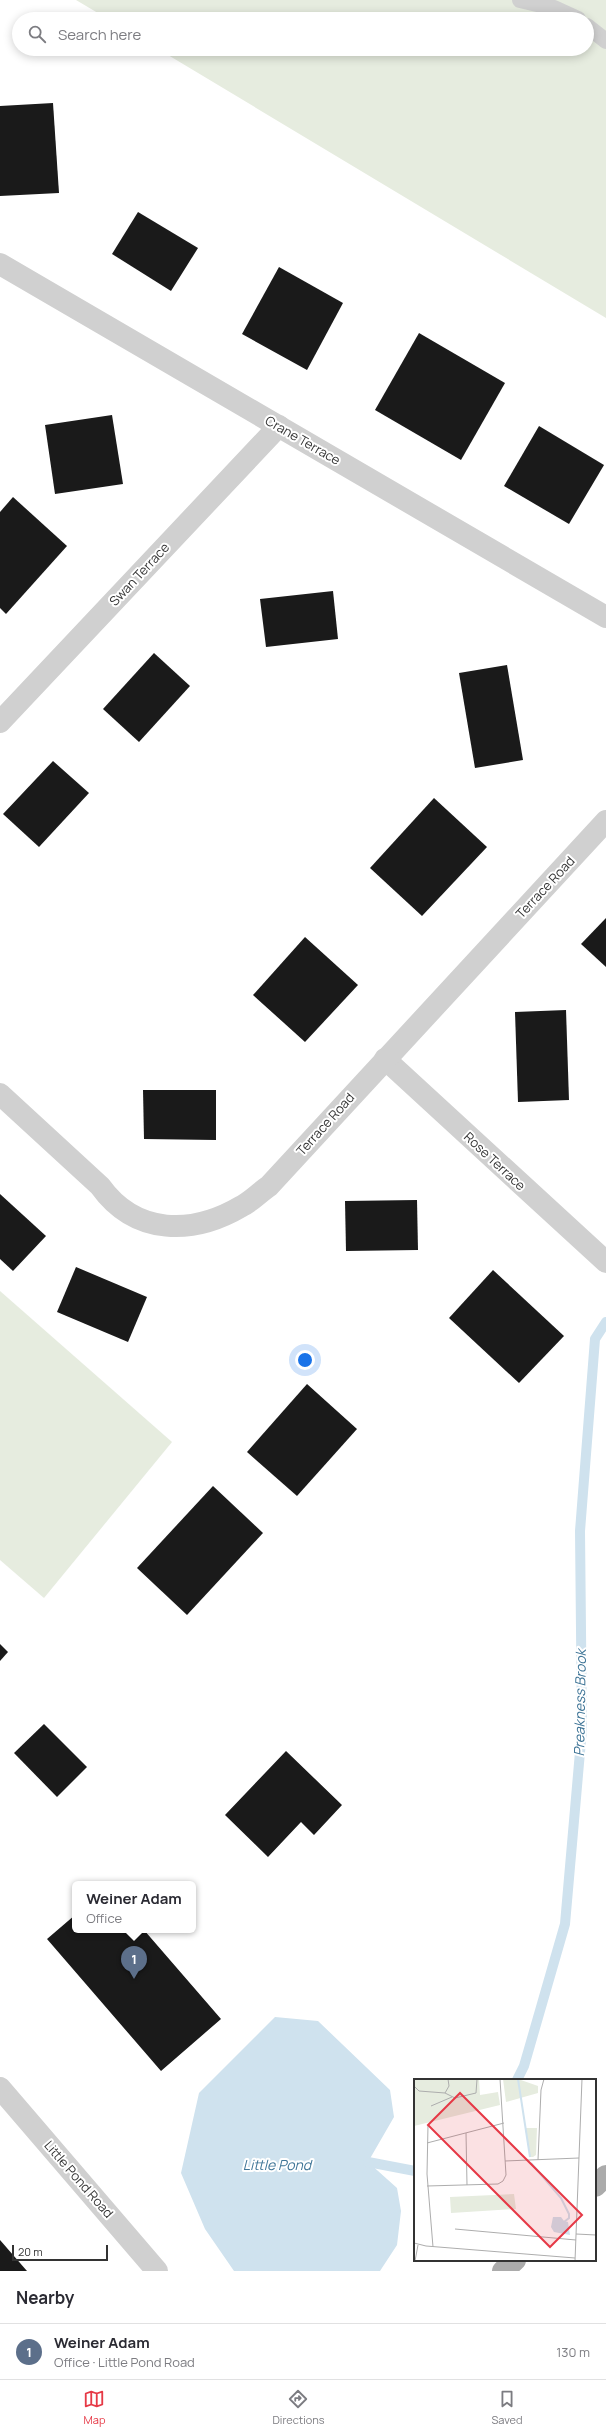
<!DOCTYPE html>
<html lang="en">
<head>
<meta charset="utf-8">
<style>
  :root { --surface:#fff; --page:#f7f7f7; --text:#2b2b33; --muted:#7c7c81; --line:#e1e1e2; --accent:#e63946 }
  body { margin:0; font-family:Manrope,sans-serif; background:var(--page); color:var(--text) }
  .scale { position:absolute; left:12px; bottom:10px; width:96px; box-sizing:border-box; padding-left:4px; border:2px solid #333; border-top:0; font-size:11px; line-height:14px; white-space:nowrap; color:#333; -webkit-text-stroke:3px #fff; paint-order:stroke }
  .you { position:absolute; left:305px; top:1360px; width:14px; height:14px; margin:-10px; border:3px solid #fff; border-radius:50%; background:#1a73e8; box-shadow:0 0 0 6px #1a73e833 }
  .badge { display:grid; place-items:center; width:26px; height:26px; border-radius:50%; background:var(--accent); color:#fff; font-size:13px; font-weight:700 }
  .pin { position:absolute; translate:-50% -33px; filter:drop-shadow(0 1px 2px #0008) }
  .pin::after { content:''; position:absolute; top:21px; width:14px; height:12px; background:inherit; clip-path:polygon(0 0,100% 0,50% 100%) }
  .popup { position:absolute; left:72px; top:1881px; width:124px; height:52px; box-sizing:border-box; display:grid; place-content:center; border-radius:6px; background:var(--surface); filter:drop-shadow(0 1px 3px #0005); font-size:13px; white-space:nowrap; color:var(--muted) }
  .popup b { font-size:15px; color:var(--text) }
  .popup::after { content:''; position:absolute; left:50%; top:100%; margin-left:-8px; border:8px solid transparent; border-top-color:var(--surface) }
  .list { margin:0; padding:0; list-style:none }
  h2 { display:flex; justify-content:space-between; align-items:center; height:52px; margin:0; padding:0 16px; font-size:17px }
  h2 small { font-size:13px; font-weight:400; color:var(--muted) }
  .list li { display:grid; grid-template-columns:26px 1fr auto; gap:12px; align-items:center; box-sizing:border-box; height:56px; padding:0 16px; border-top:1px solid var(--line) }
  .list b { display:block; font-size:15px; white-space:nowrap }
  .list p { margin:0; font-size:13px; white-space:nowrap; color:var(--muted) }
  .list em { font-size:13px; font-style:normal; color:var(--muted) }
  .icon { flex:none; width:22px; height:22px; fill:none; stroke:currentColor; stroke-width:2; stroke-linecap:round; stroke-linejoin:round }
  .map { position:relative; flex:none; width:606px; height:2271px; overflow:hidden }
  .search { position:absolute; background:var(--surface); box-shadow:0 2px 10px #0003; left:12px; right:12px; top:12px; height:44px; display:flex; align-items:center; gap:10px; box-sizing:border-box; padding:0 14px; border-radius:22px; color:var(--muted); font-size:15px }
  .sheet { height:108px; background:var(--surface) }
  nav { display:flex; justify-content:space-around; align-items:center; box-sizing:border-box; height:56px; border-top:1px solid var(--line); background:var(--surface); font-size:11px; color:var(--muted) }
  nav a { display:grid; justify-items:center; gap:2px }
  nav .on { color:var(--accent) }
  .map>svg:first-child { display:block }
</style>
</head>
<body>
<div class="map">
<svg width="606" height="2271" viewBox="0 0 606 2271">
  <rect width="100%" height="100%" fill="#fff"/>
  <g fill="#e6ecdf">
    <path d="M76 0H606V318L158 49H587V19H108Z"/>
    <path d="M0 1291 172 1442 44 1598 0 1560Z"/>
  </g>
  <path fill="#cfe2ee" d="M275 2017 318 2021 390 2090 394 2117 368 2162 397 2188 401 2211 397 2245 380 2271H234L205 2229 181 2173 199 2093Z"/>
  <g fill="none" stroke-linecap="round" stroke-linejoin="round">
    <g stroke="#cfe2ee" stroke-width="10">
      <path d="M517 2080 524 2066 565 1924 582 1729 580 1531 595 1339 606 1322"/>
      <path d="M368 2162 415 2171"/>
    </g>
  </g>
  <g fill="#1a1a1a">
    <path d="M53 103 59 193 0 196V106Z"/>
    <path d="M138 212 198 248 171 291 112 254Z"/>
    <path d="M279 267 343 303 307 370 242 334Z"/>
    <path d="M419 333 505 383 461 460 375 410Z"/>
    <path d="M112 415 123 484 55 494 45 425Z"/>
    <path d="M539 426 604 465 569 524 504 486Z"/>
    <path d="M13 497 67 546 6 614 0 608V512Z"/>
    <path d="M333 591 338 639 266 647 260 599Z"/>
    <path d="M154 653 190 686 139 742 103 709Z"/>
    <path d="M507 665 523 760 475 768 459 673Z"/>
    <path d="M53 761 89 793 39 847 3 814Z"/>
    <path d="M434 798 487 847 422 916 370 868Z"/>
    <path d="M606 918V967L581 944Z"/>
    <path d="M305 937 358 985 305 1042 253 995Z"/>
    <path d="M566 1010 569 1100 518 1102 515 1012Z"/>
    <path d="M143 1090H216V1140L144 1139Z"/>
    <path d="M0 1194 46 1236 13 1271 0 1259Z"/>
    <path d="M417 1200 418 1250 346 1251 345 1201Z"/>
    <path d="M76 1267 147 1297 128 1342 57 1312Z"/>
    <path d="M493 1270 564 1336 519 1383 449 1318Z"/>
    <path d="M307 1384 357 1429 297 1496 247 1452Z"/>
    <path d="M213 1486 263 1533 187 1615 137 1568Z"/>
    <path d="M0 1644 8 1652 0 1661Z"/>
    <path d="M44 1724 87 1767 57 1797 14 1753Z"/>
    <path d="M286 1751 342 1805 314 1835 301 1822 268 1857 225 1815Z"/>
    <path d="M75 1915V1930H144L221 2019 161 2071 47 1939Z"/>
    <path d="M0 2240 27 2271H0Z"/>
  </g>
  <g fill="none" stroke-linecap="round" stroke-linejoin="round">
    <g stroke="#d0d0d0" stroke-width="16">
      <path d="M520 0 554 8 578 19"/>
      <path d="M587 26 606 41"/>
    </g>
    <g stroke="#d0d0d0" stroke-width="22">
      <path d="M0 264 606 617"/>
      <path d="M0 722 279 426"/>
      <path d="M385 1059 606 1262"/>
      <path d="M0 1094 100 1186C136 1236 193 1235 242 1206 252 1201 260 1192 269 1186L606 821"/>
      <path d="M0 2088 157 2271"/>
    </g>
    <g stroke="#ababab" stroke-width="22">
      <path d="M595 2186 606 2176"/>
      <path d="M503 2271 515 2260"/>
    </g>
  </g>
  <g text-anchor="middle" stroke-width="4" stroke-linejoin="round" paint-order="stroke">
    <g font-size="13" fill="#333" stroke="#fff">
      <text transform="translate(303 440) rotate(30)" y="5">Crane Terrace</text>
      <text transform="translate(139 574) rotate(-47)" y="5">Swan Terrace</text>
      <text transform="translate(545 887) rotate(-47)" y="5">Terrace Road</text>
      <text transform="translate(325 1124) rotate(-48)" y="5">Terrace Road</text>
      <text transform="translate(495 1161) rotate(43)" y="5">Rose Terrace</text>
      <text transform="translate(79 2179) rotate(49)" y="5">Little Pond Road</text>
    </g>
    <g font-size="14" font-style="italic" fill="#3f7597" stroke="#fff">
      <text transform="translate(580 1703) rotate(-89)" y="5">Preakness Brook</text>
      <text x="277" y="2170">Little Pond</text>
    </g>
  </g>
  <g transform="translate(414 2079)">
    <rect width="182" height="182" fill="#fff"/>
    <path d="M0 0H65L66 16 84 13 86 26 0 47ZM89 0H104L124 7V14L92 23ZM111 49H123L122 76 119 78H116ZM100 115 102 130 37 134 36 118Z" fill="#e6ecdf"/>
    <path d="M139 138H147L150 142 154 143 156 156 140 153 137 148Z" fill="#cfe2ee"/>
    <path fill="none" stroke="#cfe2ee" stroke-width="2" d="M104 0 116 78M117 84 147 119 155 135V139L150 143"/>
    <path fill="none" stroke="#adadad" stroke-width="1" d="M0 7 5 12 31 14 41 19 62 14 63 0M31 14 35 7 34 0M17 27 38 18M14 46 13 95 19 168M52 54 53 106M13 64 90 44M124 81 127 11 130 0M91 82 165 79M13 107 84 105 89 102 92 96 86 0M41 150 162 161M162 155 182 156M0 164 12 167 161 179M1 182 4 166M161 182 168 0"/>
    <path fill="#e63946" fill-opacity="0.15" stroke="#e63946" stroke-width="2" d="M46 14 168 136 136 168 14 46Z"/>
    <rect width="182" height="182" fill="none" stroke="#333" stroke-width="2"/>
  </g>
</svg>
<div class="scale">20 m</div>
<div class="you"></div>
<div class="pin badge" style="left:134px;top:1979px;background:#5c6f8a">1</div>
<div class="popup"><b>Weiner Adam</b>Office</div>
<div class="search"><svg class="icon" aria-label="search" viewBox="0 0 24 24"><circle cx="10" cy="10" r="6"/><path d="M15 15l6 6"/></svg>Search here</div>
</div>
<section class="sheet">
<h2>Nearby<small></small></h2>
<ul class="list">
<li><span class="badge" style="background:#5c6f8a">1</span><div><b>Weiner Adam</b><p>Office · Little Pond Road</p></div><em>130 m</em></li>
</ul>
</section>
<nav>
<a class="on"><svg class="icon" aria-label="map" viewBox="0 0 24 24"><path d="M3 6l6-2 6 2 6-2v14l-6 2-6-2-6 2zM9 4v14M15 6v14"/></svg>Map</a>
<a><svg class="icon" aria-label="directions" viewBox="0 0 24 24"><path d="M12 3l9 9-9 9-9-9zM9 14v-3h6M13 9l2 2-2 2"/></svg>Directions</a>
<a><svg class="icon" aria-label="saved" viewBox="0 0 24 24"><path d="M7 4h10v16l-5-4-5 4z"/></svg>Saved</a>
</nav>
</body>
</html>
